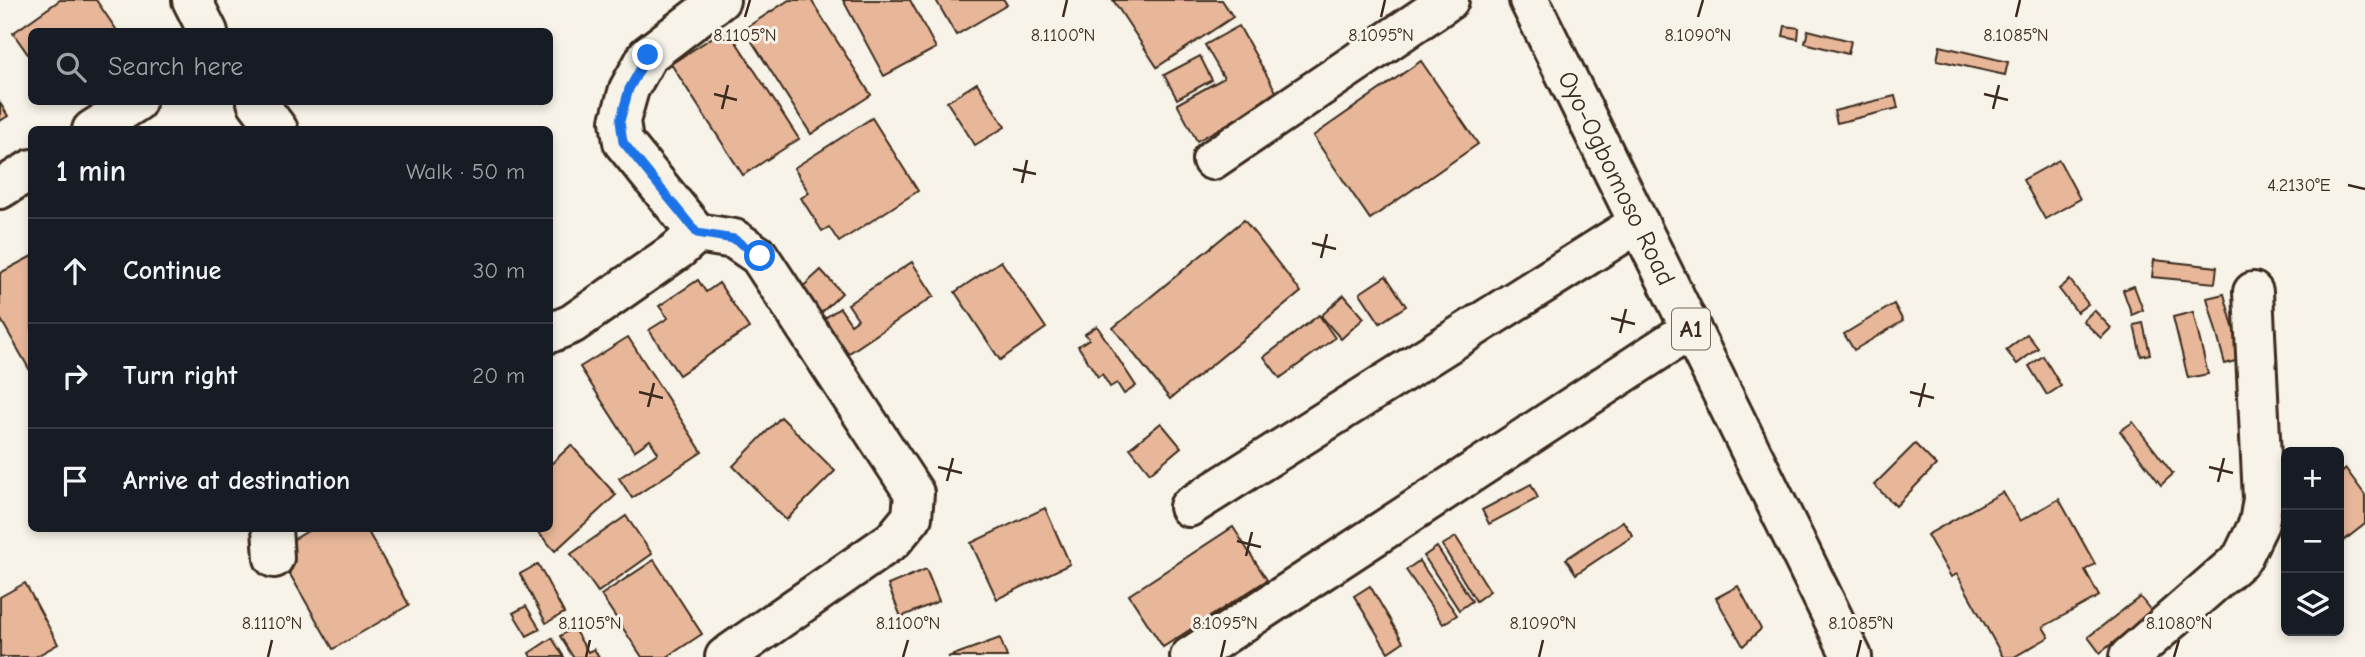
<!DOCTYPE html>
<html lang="en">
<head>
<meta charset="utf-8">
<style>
  :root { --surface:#171b24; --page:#20242c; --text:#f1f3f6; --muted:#9ea1a6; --line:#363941 }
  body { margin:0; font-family:"Comic Neue",sans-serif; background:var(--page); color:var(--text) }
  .controls { position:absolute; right:21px; bottom:21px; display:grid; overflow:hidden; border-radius:10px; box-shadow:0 4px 10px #0003 }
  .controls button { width:63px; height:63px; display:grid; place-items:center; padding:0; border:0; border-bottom:2px solid var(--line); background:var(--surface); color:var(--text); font:35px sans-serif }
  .stop { position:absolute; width:21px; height:21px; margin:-16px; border:5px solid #1a73e8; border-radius:50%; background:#fff }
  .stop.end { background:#1a73e8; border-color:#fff; box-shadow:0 2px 7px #0008 }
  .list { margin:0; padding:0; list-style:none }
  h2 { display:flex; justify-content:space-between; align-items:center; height:91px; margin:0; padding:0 28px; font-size:30px }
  h2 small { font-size:23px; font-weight:400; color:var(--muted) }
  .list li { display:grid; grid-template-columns:46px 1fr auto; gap:21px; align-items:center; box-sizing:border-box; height:105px; padding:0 28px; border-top:2px solid var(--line) }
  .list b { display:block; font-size:26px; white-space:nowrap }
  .list em { font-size:23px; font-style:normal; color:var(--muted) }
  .icon { flex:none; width:38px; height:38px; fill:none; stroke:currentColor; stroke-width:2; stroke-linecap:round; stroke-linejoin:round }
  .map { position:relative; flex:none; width:2365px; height:657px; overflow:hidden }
  .search { position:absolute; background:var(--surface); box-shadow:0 4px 10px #0003; left:28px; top:28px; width:525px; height:77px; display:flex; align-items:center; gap:18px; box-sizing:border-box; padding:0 24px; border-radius:10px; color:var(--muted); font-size:26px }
  .panel { position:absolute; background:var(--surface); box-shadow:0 4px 10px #0003; left:28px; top:126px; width:525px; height:406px; border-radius:10px }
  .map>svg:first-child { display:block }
</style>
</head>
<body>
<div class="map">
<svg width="2365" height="657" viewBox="0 0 2365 657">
  <rect width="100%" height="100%" fill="#f7f3e8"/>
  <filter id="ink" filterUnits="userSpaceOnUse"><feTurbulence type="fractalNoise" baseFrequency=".0143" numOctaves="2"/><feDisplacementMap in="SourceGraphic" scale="14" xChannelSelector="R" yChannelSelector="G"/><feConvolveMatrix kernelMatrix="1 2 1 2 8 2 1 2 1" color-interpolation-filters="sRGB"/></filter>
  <g filter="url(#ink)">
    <g fill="#e8b799" stroke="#3b2a1e" stroke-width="2">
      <path d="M60 0H96L118 32H32V60L13 33Z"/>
      <path d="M789 0H811L871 95 811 134 744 29Z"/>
      <path d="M843 0H910L936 48 884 76Z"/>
      <path d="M936 0H1004L1007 5 956 35Z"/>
      <path d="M1113 0H1222L1233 17 1157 67Z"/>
      <path d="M1239 26 1278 95 1197 141 1177 104 1224 78 1205 45Z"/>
      <path d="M1785 26 1799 28 1798 39 1783 36Z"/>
      <path d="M727 28 799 139 743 175 671 64Z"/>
      <path d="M1808 30 1851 41 1848 54 1805 43Z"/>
      <path d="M1940 46 2008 62 2005 75 1937 60Z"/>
      <path d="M1200 56 1212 80 1177 99 1164 75Z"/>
      <path d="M1421 61 1478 144 1370 219 1313 136Z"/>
      <path d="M977 83 1005 127 975 145 947 102Z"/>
      <path d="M1895 96 1898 108 1837 123 1834 111Z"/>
      <path d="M0 103 8 116 0 121Z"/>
      <path d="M872 118 918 191 839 242 829 227 822 231 801 198 809 193 794 168Z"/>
      <path d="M2059 160 2080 199 2045 219 2023 180Z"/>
      <path d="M1244 220 1301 292 1170 399 1113 328Z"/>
      <path d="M32 256V374L0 318V273Z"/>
      <path d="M2154 260 2217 267 2215 283 2152 277Z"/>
      <path d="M1001 261 1046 328 1000 360 955 292Z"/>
      <path d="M912 262 934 296 843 357 819 322 840 308 851 324 858 319 848 304Z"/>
      <path d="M821 270 842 293 819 315 797 292Z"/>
      <path d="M1386 276 1406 306 1380 323 1360 293Z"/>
      <path d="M698 280 706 292 719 283 749 328 679 375 649 330 668 318 659 306Z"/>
      <path d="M2070 280 2088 304 2077 312 2059 289Z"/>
      <path d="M2134 286 2143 310 2132 315 2123 290Z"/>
      <path d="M2224 294 2242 359 2225 364 2207 298Z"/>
      <path d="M1344 295 1364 318 1341 339 1321 316Z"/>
      <path d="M1894 304 1903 321 1854 350 1844 334Z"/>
      <path d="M2094 310 2111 328 2101 338 2083 321Z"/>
      <path d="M2193 312 2208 374 2188 378 2173 317Z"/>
      <path d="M1319 315 1335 338 1280 378 1264 357Z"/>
      <path d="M2143 323 2150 354 2141 356 2134 325Z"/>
      <path d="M1097 326 1136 386 1124 394 1117 383 1110 387 1102 374 1098 377 1078 346 1089 339 1085 334Z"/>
      <path d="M2027 334 2038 348 2017 364 2006 350Z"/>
      <path d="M628 337 702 452 632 498 619 478 658 453 650 440 634 451 580 367Z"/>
      <path d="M2043 356 2061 386 2047 395 2029 366Z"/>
      <path d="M781 417 835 471 786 520 733 466Z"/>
      <path d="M2133 422 2173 474 2161 485 2120 431Z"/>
      <path d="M1161 423 1181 447 1150 473 1130 448Z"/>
      <path d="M1915 444 1936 465 1896 506 1874 485Z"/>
      <path d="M571 445 616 495 555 551 534 528H550V465Z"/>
      <path d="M2346 469 2365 495V524L2342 542 2339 538V475Z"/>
      <path d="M1531 484 1538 498 1489 524 1482 510Z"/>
      <path d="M2003 492 2020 521 2059 499 2095 564 2085 570 2099 596 2043 627 2049 637 2014 657H2003L1957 574 1951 577 1927 535Z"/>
      <path d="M1045 508 1070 564 997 599 971 543Z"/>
      <path d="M626 516 652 554 598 592 571 554Z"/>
      <path d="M1623 521 1633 536 1576 574 1566 559Z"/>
      <path d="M1233 527 1267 580 1163 647 1129 595Z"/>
      <path d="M313 528H366L409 605 333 649 276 550Z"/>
      <path d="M1456 537 1490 591 1476 601 1442 545Z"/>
      <path d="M1437 547 1472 601 1459 610 1424 556Z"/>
      <path d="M654 560 702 634 667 657H642L601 595Z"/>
      <path d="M1419 561 1457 615 1443 624 1406 570Z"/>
      <path d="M538 564 564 613 546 623 520 574Z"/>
      <path d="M926 569 939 601 901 617 888 585Z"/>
      <path d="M25 583 58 644 35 657H0V597Z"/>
      <path d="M1370 586 1403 642 1388 652 1354 596Z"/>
      <path d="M1738 586 1761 629 1743 646 1716 598Z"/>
      <path d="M2140 597 2152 612 2100 653 2088 637Z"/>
      <path d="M526 606 540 629 527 636 513 613Z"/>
      <path d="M573 628 588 652 594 649 599 657H573L560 636Z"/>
      <path d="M552 638 564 657H531L529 653Z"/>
      <path d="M1000 638 1007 657H948Z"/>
    </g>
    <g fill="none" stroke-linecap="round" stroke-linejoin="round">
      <defs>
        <g id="minor">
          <path d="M192 0 208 32"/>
          <path d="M257 102 278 130"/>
          <path d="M92 130 136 102"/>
          <path d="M1212 160 1449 0"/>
          <path d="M0 189 32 169"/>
          <path d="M697 233 734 239 759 256 914 493 912 517 893 540 725 657"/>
          <path d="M550 333 572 324 678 250 697 233 623 142 620 121 629 89 648 55 720 0"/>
          <path d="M1189 507 1639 223"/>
          <path d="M272 528 274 558"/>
          <path d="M1190 657 1691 329"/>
          <path d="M2129 657 2242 558 2259 523 2263 499 2253 292"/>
        </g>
        <path id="highway" d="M1529 0 1852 657"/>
      </defs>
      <use href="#minor" stroke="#3b2a1e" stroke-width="44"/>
      <use href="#highway" stroke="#3b2a1e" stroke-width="44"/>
      <use href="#minor" stroke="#f7f3e8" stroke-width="38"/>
      <use href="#highway" stroke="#f7f3e8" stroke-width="38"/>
    </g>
  </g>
  <g fill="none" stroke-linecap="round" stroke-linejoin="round" filter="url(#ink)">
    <path stroke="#1a73e8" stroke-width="9" d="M648 55 629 89 620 121 623 142 697 233 734 239 760 256"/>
  </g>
  <path fill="none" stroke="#3b2a1e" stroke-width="2.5" d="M745 17 750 0M1063 17 1067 0M1381 17 1385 0M1698 17 1703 0M2016 17 2020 0M714 94 737 100M1984 94 2008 100M722 109 728 85M1993 109 1999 85M1013 169 1036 174M1022 183 1027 160M2348 185 2365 189M1312 243 1336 249M1321 258 1327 234M1611 318 1635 324M1620 333 1626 309M639 392 663 398M1910 392 1934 398M648 407 654 383M1919 407 1925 383M938 467 962 473M2209 467 2233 473M947 481 953 458M2218 482 2224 458M1237 541 1261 547M1246 556 1252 532M268 657 272 640M586 657 590 640M903 657 908 640M1221 657 1225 640M1539 657 1543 640M1857 657 1861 640M2174 657 2179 640"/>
  <g text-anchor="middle" stroke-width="6" stroke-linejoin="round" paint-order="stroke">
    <rect fill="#f7f3e8" stroke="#73665b" stroke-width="2" x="1672" y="308.5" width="38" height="41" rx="5"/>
    <g font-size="24" font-weight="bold" fill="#3b2a1e">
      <text x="1691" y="337">A1</text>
    </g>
    <g font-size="26" fill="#3b2a1e" stroke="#f7f3e8">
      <text transform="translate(1617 178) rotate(64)" y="9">Oyo-Ogbomoso Road</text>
    </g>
  </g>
  <g font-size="18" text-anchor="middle" fill="#3b2a1e" stroke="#f7f3e8" stroke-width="6" stroke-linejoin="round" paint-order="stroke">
    <text x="745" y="41">8.1105°N</text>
    <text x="1063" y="41">8.1100°N</text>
    <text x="1381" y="41">8.1095°N</text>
    <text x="1698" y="41">8.1090°N</text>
    <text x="2016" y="41">8.1085°N</text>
    <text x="2299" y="191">4.2130°E</text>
    <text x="272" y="629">8.1110°N</text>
    <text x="590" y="629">8.1105°N</text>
    <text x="908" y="629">8.1100°N</text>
    <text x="1225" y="629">8.1095°N</text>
    <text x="1543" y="629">8.1090°N</text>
    <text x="1861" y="629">8.1085°N</text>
    <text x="2179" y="629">8.1080°N</text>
  </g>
</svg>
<div class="controls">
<button>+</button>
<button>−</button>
<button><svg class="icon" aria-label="layers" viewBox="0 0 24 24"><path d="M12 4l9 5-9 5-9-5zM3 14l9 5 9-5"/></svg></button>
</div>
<div class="stop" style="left:760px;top:256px"></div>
<div class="stop end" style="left:648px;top:55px"></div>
<div class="search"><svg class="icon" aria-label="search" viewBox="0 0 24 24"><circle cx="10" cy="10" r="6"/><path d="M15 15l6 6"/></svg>Search here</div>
<section class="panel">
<h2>1 min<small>Walk · 50 m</small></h2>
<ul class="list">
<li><svg class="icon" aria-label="ahead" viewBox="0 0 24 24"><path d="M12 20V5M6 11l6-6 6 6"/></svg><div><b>Continue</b></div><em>30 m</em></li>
<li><svg class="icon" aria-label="right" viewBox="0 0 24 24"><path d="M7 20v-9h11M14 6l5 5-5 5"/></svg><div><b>Turn right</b></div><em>20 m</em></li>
<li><svg class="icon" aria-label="arrive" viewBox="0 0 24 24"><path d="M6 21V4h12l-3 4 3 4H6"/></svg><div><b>Arrive at destination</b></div></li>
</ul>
</section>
</div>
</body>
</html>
